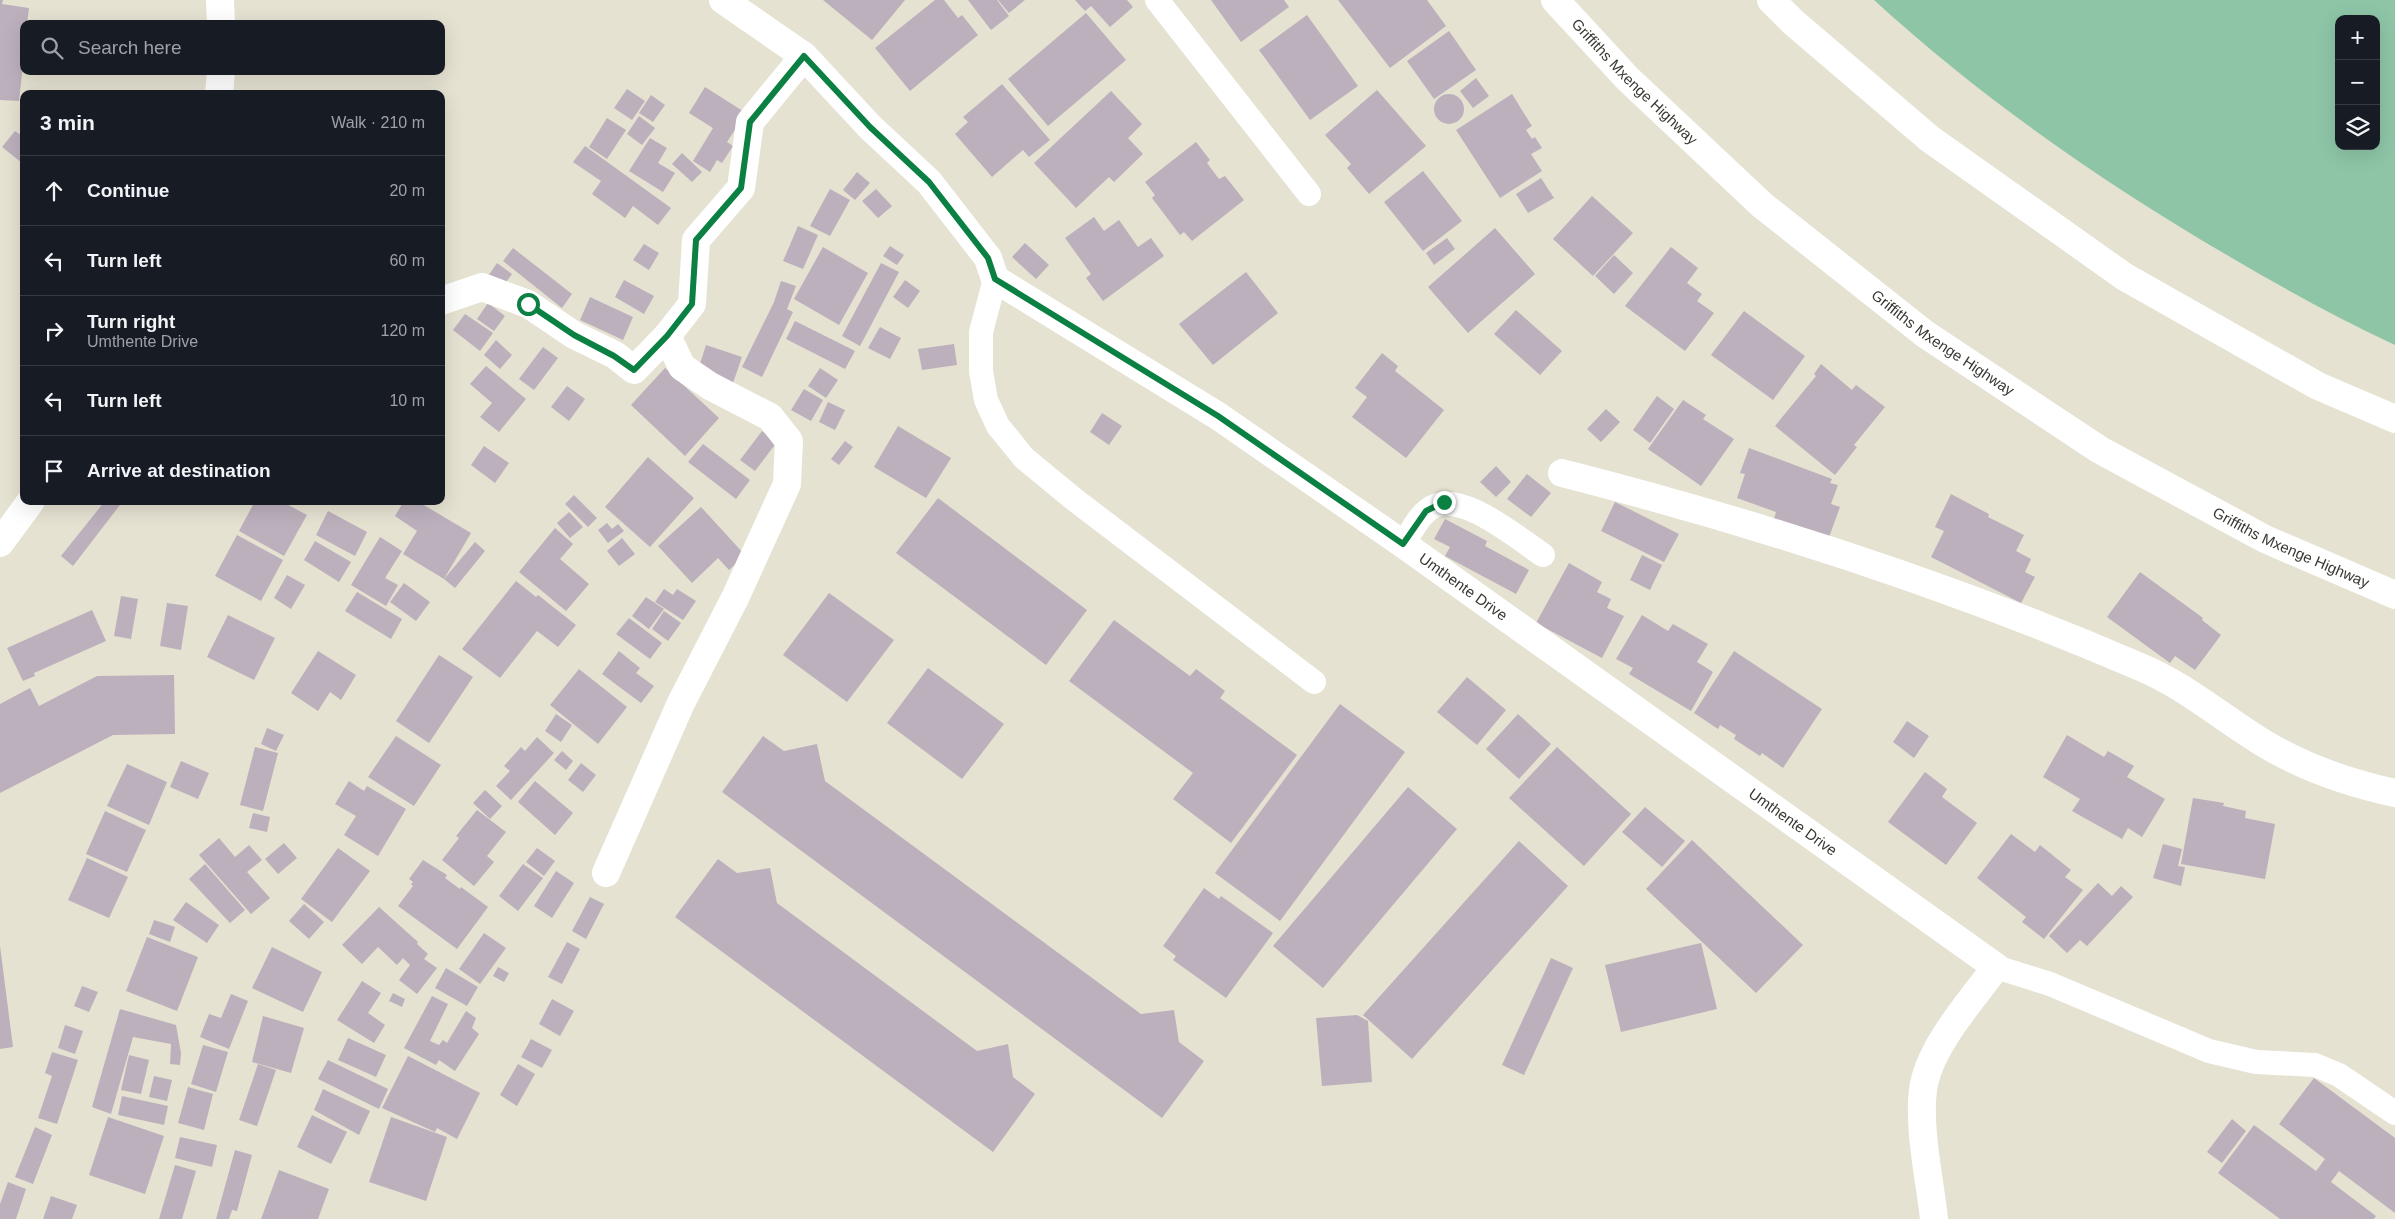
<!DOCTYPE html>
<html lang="en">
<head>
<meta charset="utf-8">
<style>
  :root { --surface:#171b24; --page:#20242c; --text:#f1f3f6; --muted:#9ea1a6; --line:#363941 }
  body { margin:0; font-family:Helvetica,sans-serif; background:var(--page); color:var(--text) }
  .controls { position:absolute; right:15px; top:15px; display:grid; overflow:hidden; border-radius:10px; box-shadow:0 5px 20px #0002 }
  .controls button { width:45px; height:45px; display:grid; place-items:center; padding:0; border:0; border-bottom:1px solid var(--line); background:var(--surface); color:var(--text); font:25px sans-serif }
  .stop { position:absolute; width:15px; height:15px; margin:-11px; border:4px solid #0b8043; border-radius:50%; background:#fff }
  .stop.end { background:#0b8043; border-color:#fff; box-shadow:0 1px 5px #0008 }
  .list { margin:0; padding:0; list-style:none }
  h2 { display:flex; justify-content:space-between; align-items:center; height:65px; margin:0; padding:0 20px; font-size:21px }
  h2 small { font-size:16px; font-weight:400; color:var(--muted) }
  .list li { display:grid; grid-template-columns:32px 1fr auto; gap:15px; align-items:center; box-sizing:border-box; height:70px; padding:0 20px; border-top:1px solid var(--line) }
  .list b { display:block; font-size:19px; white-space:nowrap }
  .list p { margin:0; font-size:16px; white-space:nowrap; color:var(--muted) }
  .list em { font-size:16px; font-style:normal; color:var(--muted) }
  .icon { flex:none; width:28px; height:28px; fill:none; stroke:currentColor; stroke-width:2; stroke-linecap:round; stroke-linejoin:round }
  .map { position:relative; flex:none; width:2395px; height:1219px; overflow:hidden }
  .search { position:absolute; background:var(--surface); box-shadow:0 5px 20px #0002; left:20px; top:20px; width:425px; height:55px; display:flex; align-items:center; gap:12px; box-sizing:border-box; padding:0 18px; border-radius:10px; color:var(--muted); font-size:19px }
  .panel { position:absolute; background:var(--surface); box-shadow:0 5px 20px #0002; left:20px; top:90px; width:425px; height:415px; border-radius:10px }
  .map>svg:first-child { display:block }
</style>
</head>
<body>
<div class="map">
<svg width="2395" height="1219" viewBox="0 0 2395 1219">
  <rect width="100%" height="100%" fill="#e5e2d2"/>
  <path fill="#8ec5a7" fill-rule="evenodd" d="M1874 0H2395V345C2339 319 2285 289 2232 258 2105 184 1982 99 1874 0ZM2339 19H2376V146H2339Z"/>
  <g fill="#bcb0bc">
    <path d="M0 0H3L2 4 29 8 27 24H24V56L19 101 0 100Z"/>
    <path d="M823 0H905L872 40Z"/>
    <path d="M935 0H944L958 18 962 15 978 35 910 91 875 48Z"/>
    <path d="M968 0H997L1009 16 991 30Z"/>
    <path d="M998 0H1025L1009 13Z"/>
    <path d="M1075 0H1127L1133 7 1110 27 1091 6 1085 11Z"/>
    <path d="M1211 0H1284L1289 7 1241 42Z"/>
    <path d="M1338 0H1427L1446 26 1390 68Z"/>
    <path d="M1086 13 1126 60 1048 126 1008 79Z"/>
    <path d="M1307 15 1358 86 1310 120 1259 50Z"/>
    <path d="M1449 31 1476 70 1434 99 1407 61Z"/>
    <path d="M1476 78 1489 96 1473 108 1460 91Z"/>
    <path d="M1002 84 1050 140 1029 157 1023 150 992 177 955 134 968 122 963 117Z"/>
    <path d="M705 87 746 113 727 142 733 146 722 163 717 160 710 172 693 161 713 128 689 113Z"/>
    <path d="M627 89 645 101 632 120 614 108Z"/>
    <path d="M1377 90 1426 146 1369 194 1347 168 1351 164 1325 135Z"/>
    <path d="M1111 91 1142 124 1128 138 1143 154 1114 182 1109 177 1076 208 1034 163Z"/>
    <circle cx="1449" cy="109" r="15"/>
    <path d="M1512 94 1532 126 1526 130 1532 139 1535 137 1542 148 1531 154 1542 171 1500 198 1456 130Z"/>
    <path d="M651 95 665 105 653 122 639 113Z"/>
    <path d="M639 116 655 128 642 145 627 134Z"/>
    <path d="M607 118 626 130 607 159 589 147Z"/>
    <path d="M15 131 24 137 22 163 2 147Z"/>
    <path d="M650 138 667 148 658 163 675 173 663 192 629 171Z"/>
    <path d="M1196 142 1210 160 1207 163 1219 179 1225 176 1244 200 1192 241 1184 232 1180 235 1152 198 1155 195 1145 182Z"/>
    <path d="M585 146 671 208 658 225 633 206 625 218 592 194 601 181 573 162Z"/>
    <path d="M682 153 702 172 692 182 672 164Z"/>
    <path d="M1423 171 1462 221 1423 251 1384 202Z"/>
    <path d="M857 172 870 183 855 200 843 190Z"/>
    <path d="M1541 178 1554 198 1528 213 1516 194Z"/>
    <path d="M830 189 850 200 830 236 810 226Z"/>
    <path d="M876 189 892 206 878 218 862 201Z"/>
    <path d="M1592 196 1633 233 1593 276 1553 239Z"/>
    <path d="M1094 217 1104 231 1119 220 1138 247 1151 238 1164 256 1103 301 1086 278 1091 274 1065 238Z"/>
    <path d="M798 226 818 235 803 269 783 261Z"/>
    <path d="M1495 228 1535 274 1468 333 1428 287Z"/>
    <path d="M1447 238 1455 249 1434 265 1426 253Z"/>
    <path d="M1025 243 1049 265 1036 279 1012 257Z"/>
    <path d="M644 244 659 253 649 270 633 260Z"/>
    <path d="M890 246 904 255 897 265 883 256Z"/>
    <path d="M823 247 868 273 839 325 794 299Z"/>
    <path d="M1671 247 1698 268 1687 283 1702 294 1697 301 1714 313 1685 351 1625 306Z"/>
    <path d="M513 248 572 294 562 308 503 261Z"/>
    <path d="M1614 255 1633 273 1614 294 1595 276Z"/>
    <path d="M497 263 512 274 501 289 486 279Z"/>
    <path d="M881 263 899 272 860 346 842 336Z"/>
    <path d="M1246 272 1278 313 1213 365 1179 324Z"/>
    <path d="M624 280 654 296 644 314 615 297Z"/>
    <path d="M905 280 920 291 908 308 893 297Z"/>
    <path d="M781 281 796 286 787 309 793 312 762 377 742 367 774 302Z"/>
    <path d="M590 297 633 317 623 340 580 320Z"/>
    <path d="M488 303 505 316 494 331 477 319Z"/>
    <path d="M1516 310 1562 351 1540 375 1494 334Z"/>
    <path d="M1744 311 1805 356 1773 400 1711 355Z"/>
    <path d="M465 314 493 333 480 351 453 330Z"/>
    <path d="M795 321 855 351 845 369 786 339Z"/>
    <path d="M880 327 901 338 890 359 868 348Z"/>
    <path d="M496 340 512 355 500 369 484 355Z"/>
    <path d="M954 344 957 365 922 370 918 349Z"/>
    <path d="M706 345 742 357 733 383 698 370Z"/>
    <path d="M543 347 558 358 534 390 519 379Z"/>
    <path d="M1382 353 1398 366 1395 371 1444 410 1406 458 1352 417 1367 397 1355 388Z"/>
    <path d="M1821 364 1852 390 1856 385 1885 407 1854 445 1857 447 1835 475 1775 426 1816 376 1814 374Z"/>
    <path d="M486 366 526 399 499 432 480 417 492 403 470 384Z"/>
    <path d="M665 368 719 418 685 456 631 405Z"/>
    <path d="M820 368 838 380 826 398 808 386Z"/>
    <path d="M567 386 585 399 569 421 551 407Z"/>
    <path d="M804 389 823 400 811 421 791 410Z"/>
    <path d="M1657 396 1674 409 1650 443 1633 430Z"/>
    <path d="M1683 400 1706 415 1703 419 1734 439 1701 486 1648 449Z"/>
    <path d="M828 402 845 410 835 430 819 422Z"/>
    <path d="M1606 409 1620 422 1601 442 1587 429Z"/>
    <path d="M1102 413 1122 426 1109 445 1090 432Z"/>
    <path d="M898 426 951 458 926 498 874 467Z"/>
    <path d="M762 431 777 442 755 471 740 460Z"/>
    <path d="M845 441 853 447 839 465 831 459Z"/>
    <path d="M703 444 750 480 736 499 688 462Z"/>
    <path d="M484 446 509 463 495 483 471 465Z"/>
    <path d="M1749 448 1832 479 1830 483 1838 485 1831 504 1840 507 1828 540 1774 519 1776 512 1737 498 1745 474 1740 473Z"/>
    <path d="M648 457 694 498 650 547 605 507Z"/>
    <path d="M1496 466 1511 482 1496 497 1480 482Z"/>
    <path d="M1527 474 1551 493 1531 517 1507 499Z"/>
    <path d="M1951 494 1989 514 1988 517 2024 535 2016 551 2031 559 2025 572 2035 577 2021 603 1931 557 1944 531 1935 527Z"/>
    <path d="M574 495 597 518 588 527 565 504Z"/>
    <path d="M938 498 1087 610 1046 665 896 553Z"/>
    <path d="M105 501H123L73 566 61 556Z"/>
    <path d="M255 501H281L307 515 284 556 239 531Z"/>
    <path d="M404 501H417L471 533 444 579 475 542 485 551 455 588 444 579 403 554 417 531 395 516Z"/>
    <path d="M1615 502 1679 534 1664 562 1601 531Z"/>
    <path d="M701 507 745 555 729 570 718 558 692 583 658 546Z"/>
    <path d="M328 511 367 532 355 556 316 535Z"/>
    <path d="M569 512 583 527 570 538 557 523Z"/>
    <path d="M1445 519 1487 541 1485 546 1529 570 1516 594 1445 556 1450 547 1434 539Z"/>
    <path d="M607 523 612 529 618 524 624 531 608 543 598 530Z"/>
    <path d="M555 528 573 544 560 559 589 584 566 611 519 572Z"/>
    <path d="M237 535 283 560 261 601 215 576Z"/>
    <path d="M380 537 402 551 385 578 398 585 386 606 351 585Z"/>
    <path d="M622 538 635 554 619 566 607 551Z"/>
    <path d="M315 541 351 562 339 582 304 560Z"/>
    <path d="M1642 555 1662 565 1650 590 1630 580Z"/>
    <path d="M1569 563 1602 582 1597 592 1611 599 1607 608 1624 616 1602 658 1536 623Z"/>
    <path d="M2140 572 2203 618 2202 620 2221 635 2195 670 2175 656 2170 663 2107 617Z"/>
    <path d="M287 575 305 585 291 609 274 598Z"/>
    <path d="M516 581 536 597 538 595 576 625 558 647 537 631 500 678 462 649Z"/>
    <path d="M404 583 430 602 416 621 390 602Z"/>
    <path d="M664 589 673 595 677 589 696 601 683 620 655 602Z"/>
    <path d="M357 592 402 619 391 639 345 611Z"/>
    <path d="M829 593 894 640 847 702 783 655Z"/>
    <path d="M121 596 138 599 131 639 114 636Z"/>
    <path d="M646 597 664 609 649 629 632 616Z"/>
    <path d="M167 603 188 606 181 650 160 646Z"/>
    <path d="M92 610 106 641 34 673 35 676 23 681 7 648Z"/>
    <path d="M664 611 681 623 668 641 652 629Z"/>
    <path d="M228 615 275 638 254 680 207 657Z"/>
    <path d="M1642 615 1668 631 1673 624 1708 644 1697 662 1713 672 1691 711 1629 674 1633 668 1616 659Z"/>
    <path d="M629 618 662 643 650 659 616 634Z"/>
    <path d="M1114 620 1190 676 1196 669 1225 691 1220 698 1297 755 1231 843 1173 799 1193 773 1069 681Z"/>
    <path d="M318 651 356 675 341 700 330 692 318 711 291 693Z"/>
    <path d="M619 651 640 668 636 673 654 686 641 703 602 674Z"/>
    <path d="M1734 651 1822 709 1783 768 1762 753 1760 756 1734 739 1736 735 1720 725 1718 729 1694 713Z"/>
    <path d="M439 655 473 677 429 743 396 721Z"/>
    <path d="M928 668 1004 724 962 779 887 723Z"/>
    <path d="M579 669 627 707 598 744 550 705Z"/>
    <path d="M174 675 175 734 113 735 0 793V704L30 688 39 706 97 676Z"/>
    <path d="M1467 677 1506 710 1477 745 1437 712Z"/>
    <path d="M1340 704 1405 752 1280 921 1215 873Z"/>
    <path d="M556 714 572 725 561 742 545 731Z"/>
    <path d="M1518 714 1551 744 1519 779 1486 749Z"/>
    <path d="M1907 721 1929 736 1914 758 1893 742Z"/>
    <path d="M267 728 284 735 276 751 261 744Z"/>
    <path d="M2067 735 2104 757 2108 751 2134 766 2127 777 2165 799 2142 837 2128 828 2122 839 2072 811 2080 799 2043 777Z"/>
    <path d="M396 736 441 765 414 806 368 777Z"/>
    <path d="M763 736 784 751 817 744 825 781 1141 1014 1174 1010 1179 1042 1204 1061 1162 1118 722 792Z"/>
    <path d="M537 737 554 753 511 800 496 786 510 771 504 766 521 747 525 751Z"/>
    <path d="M255 747 278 753 263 811 240 805Z"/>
    <path d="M1557 747 1631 814 1584 866 1509 798Z"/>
    <path d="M562 751 573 761 566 770 554 760Z"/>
    <path d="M181 761 209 773 198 799 170 787Z"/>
    <path d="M581 763 596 775 583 792 568 780Z"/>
    <path d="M127 764 167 782 149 825 107 806Z"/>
    <path d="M1925 772 1947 789 1942 797 1977 823 1946 865 1888 822Z"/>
    <path d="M349 781 364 791 367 786 406 809 378 856 344 835 356 816 335 804Z"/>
    <path d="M535 781 573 813 555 835 518 802Z"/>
    <path d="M1408 787 1457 829 1323 988 1273 946Z"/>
    <path d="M485 790 502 806 490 819 473 803Z"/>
    <path d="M2193 798 2224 803 2223 806 2246 811 2245 818 2275 824 2265 879 2181 864Z"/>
    <path d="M1645 807 1685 841 1662 867 1622 832Z"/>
    <path d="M477 810 506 832 487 856 494 862 474 886 442 860 459 838 456 836Z"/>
    <path d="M105 811 146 830 127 872 86 854Z"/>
    <path d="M253 813 270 817 267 832 249 828Z"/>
    <path d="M2011 834 2035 852 2040 845 2071 870 2065 877 2083 890 2044 939 2022 922 2026 917 1977 878Z"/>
    <path d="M219 838 235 857 249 845 262 860 247 872 270 898 251 914 199 855Z"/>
    <path d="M1692 840 1803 945 1756 993 1646 889Z"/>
    <path d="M1519 841 1568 886 1412 1059 1363 1015Z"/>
    <path d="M284 843 297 858 278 874 265 859Z"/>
    <path d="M2163 844 2182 849 2178 866 2185 867 2181 886 2153 878Z"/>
    <path d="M338 848 370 871 332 922 301 899Z"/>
    <path d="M537 848 555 861 544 876 526 862Z"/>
    <path d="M87 858 128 877 109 918 68 900Z"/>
    <path d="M718 859 737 873 770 868 777 903 977 1051 1008 1044 1013 1077 1035 1094 993 1152 675 917Z"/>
    <path d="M423 860 447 875 445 878 460 889 461 887 488 907 457 949 398 906 413 886 411 884 413 882 409 879Z"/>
    <path d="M205 864 245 910 230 923 189 879Z"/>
    <path d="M523 864 543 878 518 911 499 896Z"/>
    <path d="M556 871 574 883 552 918 534 906Z"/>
    <path d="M2098 883 2112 896 2121 886 2133 897 2087 946 2080 940 2067 953 2049 936Z"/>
    <path d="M1204 888 1219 899 1221 896 1273 933 1226 998 1173 960 1176 956 1163 946Z"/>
    <path d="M590 897 604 904 586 939 572 931Z"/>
    <path d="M186 902 219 925 207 943 173 920Z"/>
    <path d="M304 904 324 922 309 939 289 921Z"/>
    <path d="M379 907 418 942 417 944 428 954 424 959 437 968 417 994 399 980 410 965 403 958 397 965 378 947 362 964 342 945Z"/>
    <path d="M154 920 175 927 170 942 149 934Z"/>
    <path d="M484 933 506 948 480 984 459 969Z"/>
    <path d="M147 937 198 957 177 1011 126 991Z"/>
    <path d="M567 942 580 949 562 984 548 977Z"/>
    <path d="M1701 943 1717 1009 1621 1032 1605 965Z"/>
    <path d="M0 946 13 1047 0 1049Z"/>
    <path d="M272 947 322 972 303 1012 252 988Z"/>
    <path d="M1551 958 1573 968 1524 1075 1502 1065Z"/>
    <path d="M498 967 509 973 504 982 493 976Z"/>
    <path d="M446 968 478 987 467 1006 435 988Z"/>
    <path d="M362 981 381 993 368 1013 385 1025 374 1043 337 1020Z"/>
    <path d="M82 986 98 992 89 1012 74 1006Z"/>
    <path d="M393 993 405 999 402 1007 389 1001Z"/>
    <path d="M231 994 248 1001 229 1049 200 1037 209 1014 221 1018Z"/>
    <path d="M432 996 448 1004 430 1041 439 1045 443 1040 447 1043 466 1011 476 1018 472 1028 479 1034 455 1071 439 1060 436 1065 404 1048Z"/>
    <path d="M552 999 574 1011 560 1036 539 1024Z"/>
    <path d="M120 1009 176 1025 181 1053 180 1065 170 1064 171 1044 133 1037 111 1114 92 1107Z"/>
    <path d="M1357 1015 1368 1021 1372 1082 1322 1086 1316 1018Z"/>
    <path d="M263 1016 304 1028 291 1073 252 1062Z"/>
    <path d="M65 1025 83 1031 75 1054 58 1048Z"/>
    <path d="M348 1038 386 1055 376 1077 338 1060Z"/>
    <path d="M531 1039 552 1050 542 1068 521 1057Z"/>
    <path d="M203 1045 228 1052 216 1092 191 1084Z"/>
    <path d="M52 1052 78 1060 57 1124 38 1118 52 1076 45 1073Z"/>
    <path d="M129 1055 149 1060 141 1094 121 1090Z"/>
    <path d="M408 1056 480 1093 457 1139 437 1128 435 1132 382 1108Z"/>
    <path d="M328 1060 388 1089 379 1109 318 1079Z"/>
    <path d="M258 1064 276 1070 257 1126 239 1120Z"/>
    <path d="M518 1064 535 1074 517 1106 500 1095Z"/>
    <path d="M154 1076 172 1080 167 1101 149 1097Z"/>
    <path d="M2314 1078 2395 1138V1213L2339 1171 2331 1182 2376 1216 2374 1219H2280L2218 1173 2254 1125 2316 1171 2325 1159 2279 1124Z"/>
    <path d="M188 1087 213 1094 204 1130 178 1123Z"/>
    <path d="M323 1089 370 1111 359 1135 314 1110Z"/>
    <path d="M122 1096 168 1106 164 1125 118 1115Z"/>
    <path d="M312 1115 347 1132 331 1164 297 1147Z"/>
    <path d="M108 1117 164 1136 145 1194 89 1175Z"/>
    <path d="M391 1117 447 1137 426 1201 369 1182Z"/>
    <path d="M2232 1119 2246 1131 2222 1163 2207 1152Z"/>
    <path d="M35 1127 52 1135 33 1184 15 1177Z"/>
    <path d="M180 1137 217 1145 212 1167 175 1158Z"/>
    <path d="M235 1150 252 1155 237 1211 232 1210 229 1219H216Z"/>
    <path d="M175 1165 196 1171 182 1219H159Z"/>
    <path d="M279 1170 329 1189 318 1219H261Z"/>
    <path d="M8 1182 26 1189 16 1219H0V1204Z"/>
    <path d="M51 1196 77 1205 72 1219H43Z"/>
  </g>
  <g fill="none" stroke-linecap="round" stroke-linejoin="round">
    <g stroke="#fff" stroke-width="24">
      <path d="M1157 0 1309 194"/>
      <path d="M995 279 981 332V371L986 400 998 426 1024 458 1075 500 1314 682"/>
      <path d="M1403 544C1411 533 1417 518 1428 510 1457 486 1517 538 1543 555"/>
      <path d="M1996 967 2050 984 2209 1051 2256 1062 2315 1065 2339 1075 2395 1113"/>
    </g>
    <g stroke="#fff" stroke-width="28">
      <path d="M220 0 221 24"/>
      <path id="s1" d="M723 0 804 56 870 127 929 182 988 258 995 279 1218 416 1403 544 1996 967C1971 1001 1928 1048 1923 1090 1918 1128 1930 1181 1934 1219"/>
      <path d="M219 94 221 71"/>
      <path d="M441 301 482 287 528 304 574 335 615 355 634 370 667 336 692 304 696 240 741 188 750 122 804 56"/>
      <path d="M1562 473C1758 523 1952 586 2138 666 2185 685 2222 718 2265 744 2305 768 2349 783 2395 793"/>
      <path d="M0 543 31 501"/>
      <path d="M606 873 681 703 735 598 787 484 789 441 770 417 710 386 682 367 667 336"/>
    </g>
    <g stroke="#fff" stroke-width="28">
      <path id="s2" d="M1555 0 1628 79 1762 205 1925 334 2100 450 2265 539 2395 595"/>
      <path d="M1771 0 1793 22 1930 139 2125 277 2318 386 2395 419"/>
    </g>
  </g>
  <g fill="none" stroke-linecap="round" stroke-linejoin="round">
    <path stroke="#0b8043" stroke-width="6" d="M528 304 574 335 614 356 634 370 667 336 692 304 696 240 741 188 750 122 804 56 870 127 929 182 988 258 995 279 1218 416 1403 544 1426 511 1444 502"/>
  </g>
  <g text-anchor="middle" stroke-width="4.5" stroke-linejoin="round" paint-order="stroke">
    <g font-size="15" fill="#393832" stroke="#f2efdf">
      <text dy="5" stroke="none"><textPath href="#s2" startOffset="114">Griffiths Mxenge Highway</textPath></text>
      <text dy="5" stroke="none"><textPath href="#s2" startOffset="519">Griffiths Mxenge Highway</textPath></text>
      <text dy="5" stroke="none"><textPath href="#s2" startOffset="924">Griffiths Mxenge Highway</textPath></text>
      <text dy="5" stroke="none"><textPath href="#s1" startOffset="955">Umthente Drive</textPath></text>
      <text dy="5" stroke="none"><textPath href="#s1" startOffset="1360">Umthente Drive</textPath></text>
    </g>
  </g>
</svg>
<div class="controls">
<button>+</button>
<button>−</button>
<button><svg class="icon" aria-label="layers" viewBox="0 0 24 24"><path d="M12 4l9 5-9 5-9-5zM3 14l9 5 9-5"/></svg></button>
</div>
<div class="stop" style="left:528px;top:304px"></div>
<div class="stop end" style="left:1444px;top:502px"></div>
<div class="search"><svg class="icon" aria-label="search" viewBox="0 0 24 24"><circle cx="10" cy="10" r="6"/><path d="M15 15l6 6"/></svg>Search here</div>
<section class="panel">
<h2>3 min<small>Walk · 210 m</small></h2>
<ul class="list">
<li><svg class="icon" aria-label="ahead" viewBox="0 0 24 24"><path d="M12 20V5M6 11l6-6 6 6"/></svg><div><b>Continue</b></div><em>20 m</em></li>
<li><svg class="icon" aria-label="left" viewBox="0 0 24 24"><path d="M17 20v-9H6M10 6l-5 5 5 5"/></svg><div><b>Turn left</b></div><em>60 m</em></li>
<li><svg class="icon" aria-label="right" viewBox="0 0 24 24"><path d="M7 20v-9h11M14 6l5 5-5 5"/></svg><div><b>Turn right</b><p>Umthente Drive</p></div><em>120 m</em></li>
<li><svg class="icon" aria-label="left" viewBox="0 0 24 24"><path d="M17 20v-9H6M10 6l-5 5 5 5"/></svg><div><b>Turn left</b></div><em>10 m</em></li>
<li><svg class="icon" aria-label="arrive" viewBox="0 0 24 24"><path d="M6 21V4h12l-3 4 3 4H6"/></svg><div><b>Arrive at destination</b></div></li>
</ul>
</section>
</div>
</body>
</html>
